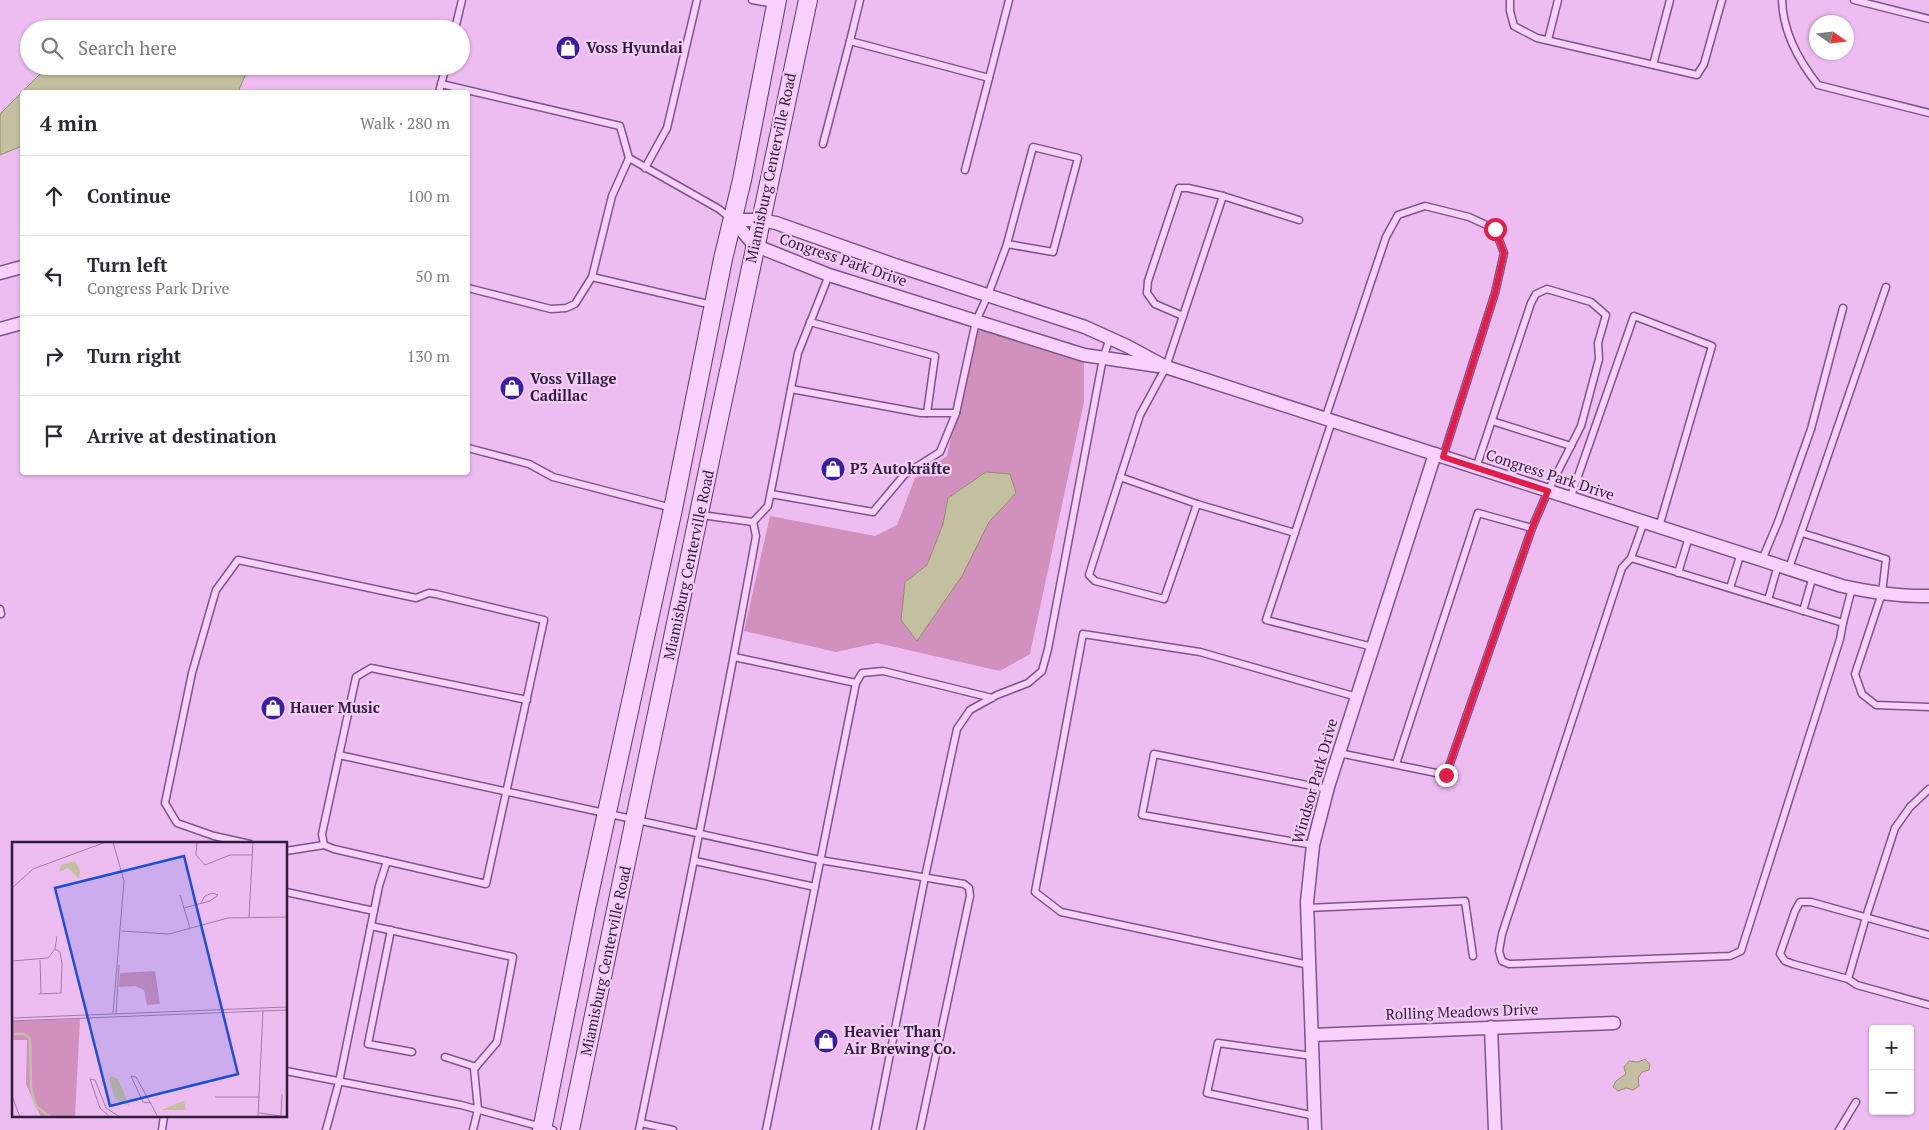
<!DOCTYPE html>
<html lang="en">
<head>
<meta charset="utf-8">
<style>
  :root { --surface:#fff; --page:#f7f7f7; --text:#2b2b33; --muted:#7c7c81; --line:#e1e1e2 }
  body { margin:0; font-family:"PT Serif",serif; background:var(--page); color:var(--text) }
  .controls { position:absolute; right:15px; bottom:15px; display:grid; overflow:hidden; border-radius:5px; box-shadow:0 1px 4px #0004 }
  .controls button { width:45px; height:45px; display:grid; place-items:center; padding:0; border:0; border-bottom:1px solid var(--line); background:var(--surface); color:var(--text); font:25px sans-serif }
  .compass { position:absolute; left:1809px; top:15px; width:45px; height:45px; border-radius:50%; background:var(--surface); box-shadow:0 1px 4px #0004; rotate:104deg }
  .stop { position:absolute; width:15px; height:15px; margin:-11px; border:4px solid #e11d48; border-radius:50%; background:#fff }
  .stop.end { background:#e11d48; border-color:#fff; box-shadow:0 1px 5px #0008 }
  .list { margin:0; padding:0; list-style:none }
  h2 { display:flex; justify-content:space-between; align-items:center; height:65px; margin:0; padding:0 20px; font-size:21px }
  h2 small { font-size:16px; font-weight:400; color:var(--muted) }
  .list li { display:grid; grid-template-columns:32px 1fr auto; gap:15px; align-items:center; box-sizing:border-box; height:80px; padding:0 20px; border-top:1px solid var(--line) }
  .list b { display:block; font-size:19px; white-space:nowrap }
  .list p { margin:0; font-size:16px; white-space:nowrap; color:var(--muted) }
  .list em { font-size:16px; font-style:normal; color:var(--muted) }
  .icon { flex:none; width:28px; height:28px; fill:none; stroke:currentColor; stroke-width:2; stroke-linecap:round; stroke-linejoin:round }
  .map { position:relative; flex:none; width:1929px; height:1130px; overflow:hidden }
  .search { position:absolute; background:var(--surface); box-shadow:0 1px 4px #0004; left:20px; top:20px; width:450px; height:55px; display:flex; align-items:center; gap:12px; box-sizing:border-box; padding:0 18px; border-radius:28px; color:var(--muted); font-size:19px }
  .panel { position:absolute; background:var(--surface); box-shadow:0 1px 4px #0004; left:20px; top:90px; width:450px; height:385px; border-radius:5px }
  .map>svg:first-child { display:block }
</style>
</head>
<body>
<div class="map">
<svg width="1929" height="1130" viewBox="0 0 1929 1130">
  <rect width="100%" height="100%" fill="#edbdf2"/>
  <path fill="#d190bd" d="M976 321 1084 355V402L1030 654 1000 671 877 643 836 652 744 631 770 516 875 536 897 525 915 478 947 456Z"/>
  <g fill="#c3c0a1" stroke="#929068">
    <path d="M50 66H243L247 71 238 92H22V146L0 155V114L41 73Z"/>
    <path d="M986 472 1010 474 1016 493 989 522 962 576 917 641 901 620 905 582 927 565 943 524 948 498Z"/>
    <path d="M1645 1059 1650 1064 1649 1070 1642 1072 1638 1078 1639 1086 1633 1090 1626 1088 1618 1091 1613 1087 1616 1081 1626 1074 1624 1067 1629 1061 1638 1062Z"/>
  </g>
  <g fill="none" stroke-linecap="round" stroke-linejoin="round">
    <defs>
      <g id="service">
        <path d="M752 0 775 4"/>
        <path d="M860 0 850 41 989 78 1009 0"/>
        <path d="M1510 0V11L1514 26 1537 38 1697 75 1704 64 1722 0"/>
        <path d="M1782 0C1783 32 1798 60 1818 85L1929 113"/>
        <path d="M1854 0 1929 19"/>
        <path d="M455 29 462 0"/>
        <path d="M1548 40 1558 0"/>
        <path d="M1653 65 1670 0"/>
        <path d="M441 84 620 126 629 158 719 209 730 218"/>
        <path d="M439 92 446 66"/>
        <path d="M823 144 850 41"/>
        <path d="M645 168 667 128 697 0"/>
        <path d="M965 170 989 78"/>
        <path d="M592 277 612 196 629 158"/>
        <path d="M468 288 551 309 566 308 575 304 592 277 712 305"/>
        <path d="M1183 316 1155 304 1147 293 1148 281 1179 188H1188L1223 196"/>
        <path d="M810 322 935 356 927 413"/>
        <path d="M791 389 921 413H956"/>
        <path d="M1325 419 1386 237 1398 215 1425 206 1469 217 1495 229 1504 253 1495 293 1443 457"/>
        <path d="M1332 421 1266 620 1373 647"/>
        <path d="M1492 421 1571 446"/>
        <path d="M468 448 529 464 553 477 672 508"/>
        <path d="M1120 477 1197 504"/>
        <path d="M771 494 873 512 905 474 940 452 956 413 976 321 988 295 1006 247 1007 244 1033 147 1078 158 1053 252 1007 244"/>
        <path d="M1570 499 1634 316 1712 346 1659 527"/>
        <path d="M701 515 753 522 768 506 798 353 829 275"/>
        <path d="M1644 522 1631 558 1843 623 1852 588"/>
        <path d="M1295 533 1197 504 1164 599 1095 581 1089 575 1140 415 1166 367 1223 196 1299 220"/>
        <path d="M1802 533 1886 559 1882 593 1855 674 1862 694 1876 705 1929 707"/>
        <path d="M1631 558 1622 568 1502 934 1499 951 1502 961 1509 964 1730 956 1741 951 1840 639 1843 623"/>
        <path d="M1762 560 1778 522 1811 429 1843 308"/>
        <path d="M1789 568 1886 287"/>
        <path d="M1678 573 1689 537"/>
        <path d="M1730 588 1741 553"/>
        <path d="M1768 600 1778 565"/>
        <path d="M0 609 1 614"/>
        <path d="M1803 611 1813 576"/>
        <path d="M734 657 856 683"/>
        <path d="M1339 753 1446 775 1532 528 1548 491 1581 426 1599 359 1598 343 1606 315 1591 302 1547 289 1536 294 1531 303 1476 468"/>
        <path d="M339 755 820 860 964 884 969 888 970 896 920 1130"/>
        <path d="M1396 764 1478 513 1532 528"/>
        <path d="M1929 789 1910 807 1895 828 1866 917 1848 979 1857 985 1929 1005"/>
        <path d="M250 844 214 836 177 823 165 803 192 673 216 590 238 560 416 598 429 593 436 594 544 620 486 884 334 849 324 845 322 834 356 677 371 668 527 700"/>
        <path d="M1313 845 1142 815 1154 754 1327 789"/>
        <path d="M286 851 324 845"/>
        <path d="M695 861 815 887"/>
        <path d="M286 892 374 911"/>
        <path d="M1307 908 1465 901 1473 956"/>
        <path d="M371 926 513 957 497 1042 474 1069 478 1109 473 1130"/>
        <path d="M391 930 368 1044 412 1052"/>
        <path d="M1309 965 1061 912 1035 892 1083 634 1200 652 1357 697"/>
        <path d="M1848 979 1793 964 1785 961 1780 954 1795 911 1800 902H1811L1929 935"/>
        <path d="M1312 1056 1218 1043 1207 1093 1315 1116"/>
        <path d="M445 1057 476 1067"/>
        <path d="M286 1071 461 1105 553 1130"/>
        <path d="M641 1123 673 1130"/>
        <path d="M162 1130 164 1116"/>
        <path d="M326 1130 339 1082 379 886 387 861"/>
        <path d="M639 1130C680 932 720 735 756 536L753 522"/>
        <path d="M766 1130 856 683 862 673 883 671 992 698"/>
        <path d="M875 1130 925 877 957 729 970 710 997 695 1028 683 1042 671 1048 649 1103 358 1110 338"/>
        <path d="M1839 1130 1856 1102"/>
      </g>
      <g id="minor">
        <path d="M733 220H760L776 223 895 265 1085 327 1127 346 1166 367 1842 586C1870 592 1900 597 1929 596"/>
        <path d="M733 220 754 245 829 275 1084 355 1158 366"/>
        <path d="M0 273 22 267"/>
        <path d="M0 329 22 323"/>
        <path d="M1491 1027 1495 1130"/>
        <path d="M1312 1035 1614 1023"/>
        <path d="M1315 1130 1307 902 1313 845 1328 787 1435 454"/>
      </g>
      <g id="secondary">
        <path d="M542 1130 587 904 673 509 723 259 742 180 777 0"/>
        <path d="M570 1130C650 754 726 376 808 0"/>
      </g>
    </defs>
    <use href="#service" stroke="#7d548c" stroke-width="9"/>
    <use href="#minor" stroke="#7d548c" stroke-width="15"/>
    <use href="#secondary" stroke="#5d386e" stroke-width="20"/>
    <use href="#service" stroke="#f8d1fc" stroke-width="6"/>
    <use href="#minor" stroke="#f8d1fc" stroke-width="12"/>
    <use href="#secondary" stroke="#f8d1fc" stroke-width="18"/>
  </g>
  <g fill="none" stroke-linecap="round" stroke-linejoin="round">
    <path stroke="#e11d48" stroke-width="6" d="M1446 775 1532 528 1548 491 1443 457 1495 293 1504 253 1495 229"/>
  </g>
  <defs>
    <symbol id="shop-disc" viewBox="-11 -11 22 22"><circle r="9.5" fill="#371ea2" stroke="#f5cdf9"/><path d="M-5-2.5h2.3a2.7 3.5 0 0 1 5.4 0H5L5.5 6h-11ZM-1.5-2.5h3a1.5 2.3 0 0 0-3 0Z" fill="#fff"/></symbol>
  </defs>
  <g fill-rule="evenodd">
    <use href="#shop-disc" x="554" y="34" width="28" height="28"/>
    <use href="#shop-disc" x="498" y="374" width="28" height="28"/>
    <use href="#shop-disc" x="819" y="455" width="28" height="28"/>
    <use href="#shop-disc" x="259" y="694" width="28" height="28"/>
    <use href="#shop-disc" x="812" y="1027" width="28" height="28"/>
  </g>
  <g text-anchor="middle" stroke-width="4.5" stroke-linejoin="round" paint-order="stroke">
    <g font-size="15" font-weight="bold" fill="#301b3a" stroke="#f5cdf9" text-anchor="start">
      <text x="586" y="53">Voss Hyundai</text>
      <text x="530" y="384">Voss Village<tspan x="530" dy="17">Cadillac</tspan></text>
      <text x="850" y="474">P3 Autokräfte</text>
      <text x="290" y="713">Hauer Music</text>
      <text x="844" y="1037">Heavier Than<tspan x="844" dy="17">Air Brewing Co.</tspan></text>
    </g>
    <g font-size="15" fill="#301b3a" stroke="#f5cdf9">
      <text transform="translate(771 168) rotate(-78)" y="5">Miamisburg Centerville Road</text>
      <text transform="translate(843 260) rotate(19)" y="5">Congress Park Drive</text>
      <text transform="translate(1550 475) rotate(18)" y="5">Congress Park Drive</text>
      <text transform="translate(689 565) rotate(-78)" y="5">Miamisburg Centerville Road</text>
      <text transform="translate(1315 781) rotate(-74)" y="5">Windsor Park Drive</text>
      <text transform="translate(606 961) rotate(-78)" y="5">Miamisburg Centerville Road</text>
      <text transform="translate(1462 1012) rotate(-2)" y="5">Rolling Meadows Drive</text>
    </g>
  </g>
  <g transform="translate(12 842)">
    <rect width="275" height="275" fill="#edbdf2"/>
    <path d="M143 129 148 162 135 163 132 148 123 144 107 145 108 131ZM68 177 63 275H29L14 242 15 198H0V179Z" fill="#d190bd"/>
    <path d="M63 19 68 28 67 37 56 26 47 30 49 23ZM99 234 106 237 118 265 103 256 97 237ZM172 259 174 268H149L166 261Z" fill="#c3c0a1"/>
    <path fill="none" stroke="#c3c0a1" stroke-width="2.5" d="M2 192H12L18 197 19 246 24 264 38 275"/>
    <path fill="none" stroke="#a17ca8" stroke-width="1" d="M185 0 184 13 193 23 218 13H240M0 46 21 27 94 0M168 53 178 86M172 66 198 59 206 53 200 51 193 54 189 61M237 75 241 0M109 89 157 92 216 76 275 75M28 118 29 152M0 119 36 116 43 107 45 94M26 152 49 151 50 121 48 110 43 107M101 171 112 39 101 0M104 173 107 123M0 176 275 165M0 179 275 168M0 254 8 275M203 255H248M139 261 131 260 119 234 124 235 146 275M247 271 269 274M98 275 88 266 78 237 83 238 94 266 108 275M246 275 251 169M269 275 270 252"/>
    <path fill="#1d4ed8" fill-opacity="0.15" stroke="#1d4ed8" stroke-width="2.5" d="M172 14 226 232 98 264 43 46Z"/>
    <rect width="275" height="275" fill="none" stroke="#301b3a" stroke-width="2.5"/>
  </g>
</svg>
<div class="controls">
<button>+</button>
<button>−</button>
</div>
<svg class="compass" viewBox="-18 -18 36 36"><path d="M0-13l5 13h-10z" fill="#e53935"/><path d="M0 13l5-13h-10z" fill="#7c7c81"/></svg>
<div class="stop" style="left:1495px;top:229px"></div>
<div class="stop end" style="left:1446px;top:775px"></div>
<div class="search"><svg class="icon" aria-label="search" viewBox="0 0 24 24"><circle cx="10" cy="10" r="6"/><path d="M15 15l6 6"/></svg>Search here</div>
<section class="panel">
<h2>4 min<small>Walk · 280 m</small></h2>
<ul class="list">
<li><svg class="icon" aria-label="ahead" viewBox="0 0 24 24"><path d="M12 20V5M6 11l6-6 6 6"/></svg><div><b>Continue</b></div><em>100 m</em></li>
<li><svg class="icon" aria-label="left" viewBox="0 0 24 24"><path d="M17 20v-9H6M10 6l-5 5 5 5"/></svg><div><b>Turn left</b><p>Congress Park Drive</p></div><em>50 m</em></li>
<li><svg class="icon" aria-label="right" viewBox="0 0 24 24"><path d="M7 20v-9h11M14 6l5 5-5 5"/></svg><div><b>Turn right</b></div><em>130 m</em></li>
<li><svg class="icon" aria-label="arrive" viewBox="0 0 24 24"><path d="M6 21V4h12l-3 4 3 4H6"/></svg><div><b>Arrive at destination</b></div></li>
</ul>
</section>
</div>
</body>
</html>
